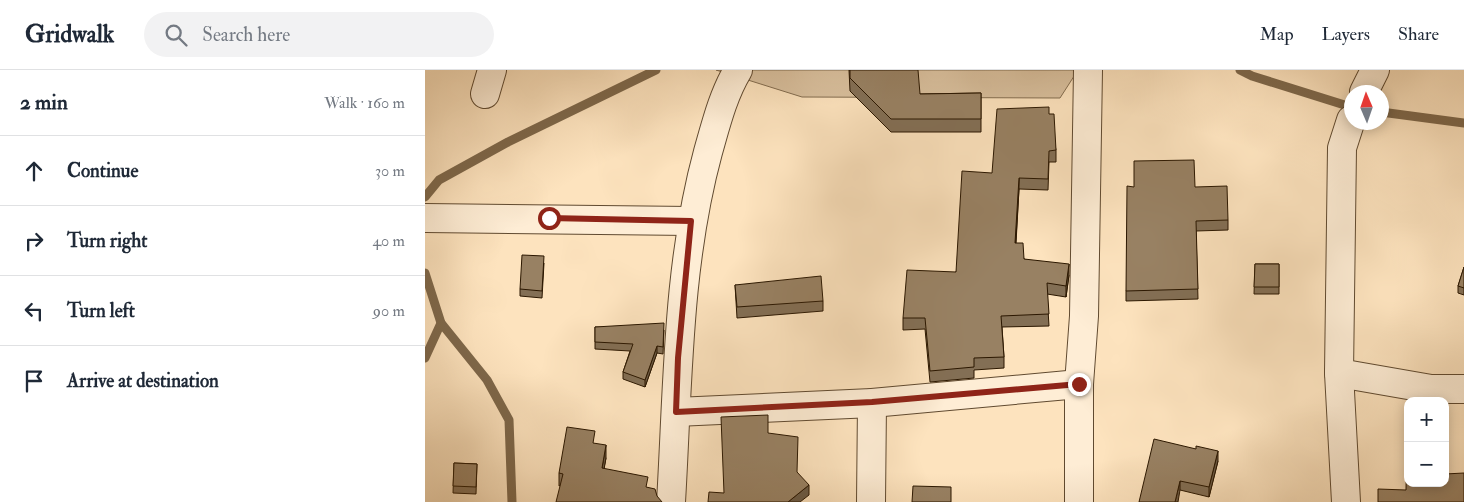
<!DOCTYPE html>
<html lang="en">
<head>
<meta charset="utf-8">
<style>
  :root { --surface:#fff; --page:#f2f2f3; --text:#1f2937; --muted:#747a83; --line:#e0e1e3 }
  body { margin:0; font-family:"IM FELL Double Pica",serif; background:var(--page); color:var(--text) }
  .controls { position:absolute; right:15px; bottom:15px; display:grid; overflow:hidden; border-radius:10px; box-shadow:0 2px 12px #0003 }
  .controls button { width:45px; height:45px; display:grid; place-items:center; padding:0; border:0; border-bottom:1px solid var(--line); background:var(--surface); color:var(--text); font:25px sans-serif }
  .compass { position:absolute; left:919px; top:15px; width:45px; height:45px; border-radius:50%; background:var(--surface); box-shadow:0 2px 12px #0003; rotate:358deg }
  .stop { position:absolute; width:15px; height:15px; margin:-11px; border:4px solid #8f2418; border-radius:50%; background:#fff }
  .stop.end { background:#8f2418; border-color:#fff; box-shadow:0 1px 5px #0008 }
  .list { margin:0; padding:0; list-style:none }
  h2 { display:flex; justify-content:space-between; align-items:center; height:65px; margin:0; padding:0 20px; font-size:21px }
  h2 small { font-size:16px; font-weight:400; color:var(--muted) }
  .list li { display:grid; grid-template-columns:32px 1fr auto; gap:15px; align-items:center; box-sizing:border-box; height:70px; padding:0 20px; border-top:1px solid var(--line) }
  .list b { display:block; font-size:19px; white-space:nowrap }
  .list em { font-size:16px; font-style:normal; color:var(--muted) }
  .icon { flex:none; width:28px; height:28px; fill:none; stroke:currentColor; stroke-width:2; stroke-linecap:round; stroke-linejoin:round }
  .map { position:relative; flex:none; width:1039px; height:432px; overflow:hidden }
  header { display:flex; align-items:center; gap:30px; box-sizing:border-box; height:70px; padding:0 25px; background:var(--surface); border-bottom:1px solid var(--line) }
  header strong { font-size:24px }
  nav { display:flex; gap:28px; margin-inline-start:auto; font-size:18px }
  .search { width:350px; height:45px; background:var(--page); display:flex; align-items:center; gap:12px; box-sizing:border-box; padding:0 18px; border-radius:28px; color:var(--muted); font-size:19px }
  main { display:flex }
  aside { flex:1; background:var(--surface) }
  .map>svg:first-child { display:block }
</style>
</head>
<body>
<header>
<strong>Gridwalk</strong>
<div class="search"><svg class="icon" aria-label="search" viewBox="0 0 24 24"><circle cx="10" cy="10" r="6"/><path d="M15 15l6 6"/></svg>Search here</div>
<nav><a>Map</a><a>Layers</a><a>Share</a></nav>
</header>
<main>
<aside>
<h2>2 min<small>Walk · 160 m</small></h2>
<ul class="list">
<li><svg class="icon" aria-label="ahead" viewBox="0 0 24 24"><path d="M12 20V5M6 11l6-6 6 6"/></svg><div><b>Continue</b></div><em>30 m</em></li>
<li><svg class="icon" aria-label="right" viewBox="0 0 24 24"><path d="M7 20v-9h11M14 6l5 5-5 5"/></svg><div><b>Turn right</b></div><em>40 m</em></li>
<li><svg class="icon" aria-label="left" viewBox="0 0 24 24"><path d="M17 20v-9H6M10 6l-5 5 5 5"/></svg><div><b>Turn left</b></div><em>90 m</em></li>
<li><svg class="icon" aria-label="arrive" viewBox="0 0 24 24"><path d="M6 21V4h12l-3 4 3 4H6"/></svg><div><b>Arrive at destination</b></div></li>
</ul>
</aside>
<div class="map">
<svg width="1039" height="432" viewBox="0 0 1039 432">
  <rect width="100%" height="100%" fill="#fde3be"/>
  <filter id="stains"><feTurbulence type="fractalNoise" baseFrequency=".004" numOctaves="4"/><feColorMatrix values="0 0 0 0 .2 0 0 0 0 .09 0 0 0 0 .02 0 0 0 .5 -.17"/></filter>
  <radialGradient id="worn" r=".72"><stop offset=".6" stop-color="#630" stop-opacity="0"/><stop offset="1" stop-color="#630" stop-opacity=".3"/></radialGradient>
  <path fill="#d9c09e" stroke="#826c4f" d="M291 0H653L635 28 377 27Z"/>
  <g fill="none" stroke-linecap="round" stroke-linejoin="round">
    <g stroke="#7e684b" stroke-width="9">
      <path d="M815 0 827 6 926 37"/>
      <path d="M956 42 1039 53"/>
      <path d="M0 127 14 110 83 72 231 0"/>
      <path d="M0 203 16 253 62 310 84 350 87 432"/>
      <path d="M0 288 16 253"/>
    </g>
    <defs>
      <g id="minor">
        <path d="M939 22 950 0"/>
        <path d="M60 24 67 0"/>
        <path d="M0 148 266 151"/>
        <path d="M914 303 1006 319H1039"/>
        <path d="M251 342 447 333 654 314"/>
        <path d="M246 432C253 315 252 196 283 82 291 54 298 25 313 0"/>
        <path d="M446 432 447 333"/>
        <path d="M654 432V314L659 246 663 0"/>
        <path d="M921 432 914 303 917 78 926 50"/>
      </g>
    </defs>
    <use href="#minor" stroke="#604a30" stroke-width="30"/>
    <use href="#minor" stroke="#feedd5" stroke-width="28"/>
  </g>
  <g fill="#836f55" stroke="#2b1700">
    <path d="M424 0 495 24 556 23V62H466L425 21Z"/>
    <path d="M624 44 631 80V92H624L623 120 594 119 591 173 599 189 644 205 641 227 622 224 624 256 577 257 579 287V298L549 300V308L505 312 500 259 478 260V248L531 202 567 103Z"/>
    <path d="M770 117 803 150V160L771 161 773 229 701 231V221Z"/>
    <path d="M119 193 117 228 95 226V219Z"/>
    <path d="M830 194H854V224H829Z"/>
    <path d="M1039 197V225L1033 223V216Z"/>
    <path d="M310 215 398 231V241L312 248Z"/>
    <path d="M170 257 239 260 238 284 232 283 220 317 198 309V302L205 281 170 279Z"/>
    <path d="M170 374 181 388 179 398 134 416V403Z"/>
    <path d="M793 391 784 427 755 420 714 432Z"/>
    <path d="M29 393 52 394 51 424 28 423Z"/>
  </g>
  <g fill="#6a5a45" stroke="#2b1700">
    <path d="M594 108V119L590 185V173Z"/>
    <path d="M644 194V205L641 227V216Z"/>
    <path d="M232 276V283L220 317V310Z"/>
    <path d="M181 375V388L177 411V398Z"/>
    <path d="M793 381V391L784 427V417Z"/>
    <path d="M755 411V420L753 432H750Z"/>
    <path d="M384 415V425L375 432H363Z"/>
  </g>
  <g fill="#988163" stroke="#2b1700">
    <path d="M425 0H493L495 24 556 23V49H466L425 8Z"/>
    <path d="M624 37V44H629L631 80 624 81 623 109 594 108 590 173H598L599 189 644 194 641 216 622 213 624 244 576 246 579 287 549 288V297L505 301 500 248H478L482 200 531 202 537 101 567 103 572 39Z"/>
    <path d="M769 90 770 117 802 116 803 150 771 151 773 219 701 221 702 116 709 117V91Z"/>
    <path d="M97 185 119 186 117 221 95 219Z"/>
    <path d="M830 194H854V217H829Z"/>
    <path d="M1039 197V218L1033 216Z"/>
    <path d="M396 206 398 231 312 237 310 215Z"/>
    <path d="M239 253 238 277 232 276 220 310 198 302 208 274 170 272V257Z"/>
    <path d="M343 345V363L373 367 372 402 384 415 363 432H283L284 422 299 423 296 347Z"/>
    <path d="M142 357 170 361 168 373 181 375 177 398 223 407 221 417 230 419 232 426 237 432H131L138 404 134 403Z"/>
    <path d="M982 359H983V413H1020V404L1039 403V432H953V419L981 420Z"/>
    <path d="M729 369 771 379V376L793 381 784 417 755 411 750 432H714Z"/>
    <path d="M29 393 52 394 51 417 28 416Z"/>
    <path d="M488 416 526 417V432H487Z"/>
  </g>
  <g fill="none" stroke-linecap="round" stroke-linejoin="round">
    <path stroke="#8f2418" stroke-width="6" d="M124 148 266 151 253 288 251 342 447 332 654 314"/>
  </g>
  <rect width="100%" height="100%" filter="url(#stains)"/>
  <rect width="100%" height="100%" fill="url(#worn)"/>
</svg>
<div class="controls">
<button>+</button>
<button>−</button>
</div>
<svg class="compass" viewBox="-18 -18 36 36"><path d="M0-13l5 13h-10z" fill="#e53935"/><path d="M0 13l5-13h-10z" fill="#747a83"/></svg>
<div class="stop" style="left:124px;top:148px"></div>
<div class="stop end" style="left:654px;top:314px"></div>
</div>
</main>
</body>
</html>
